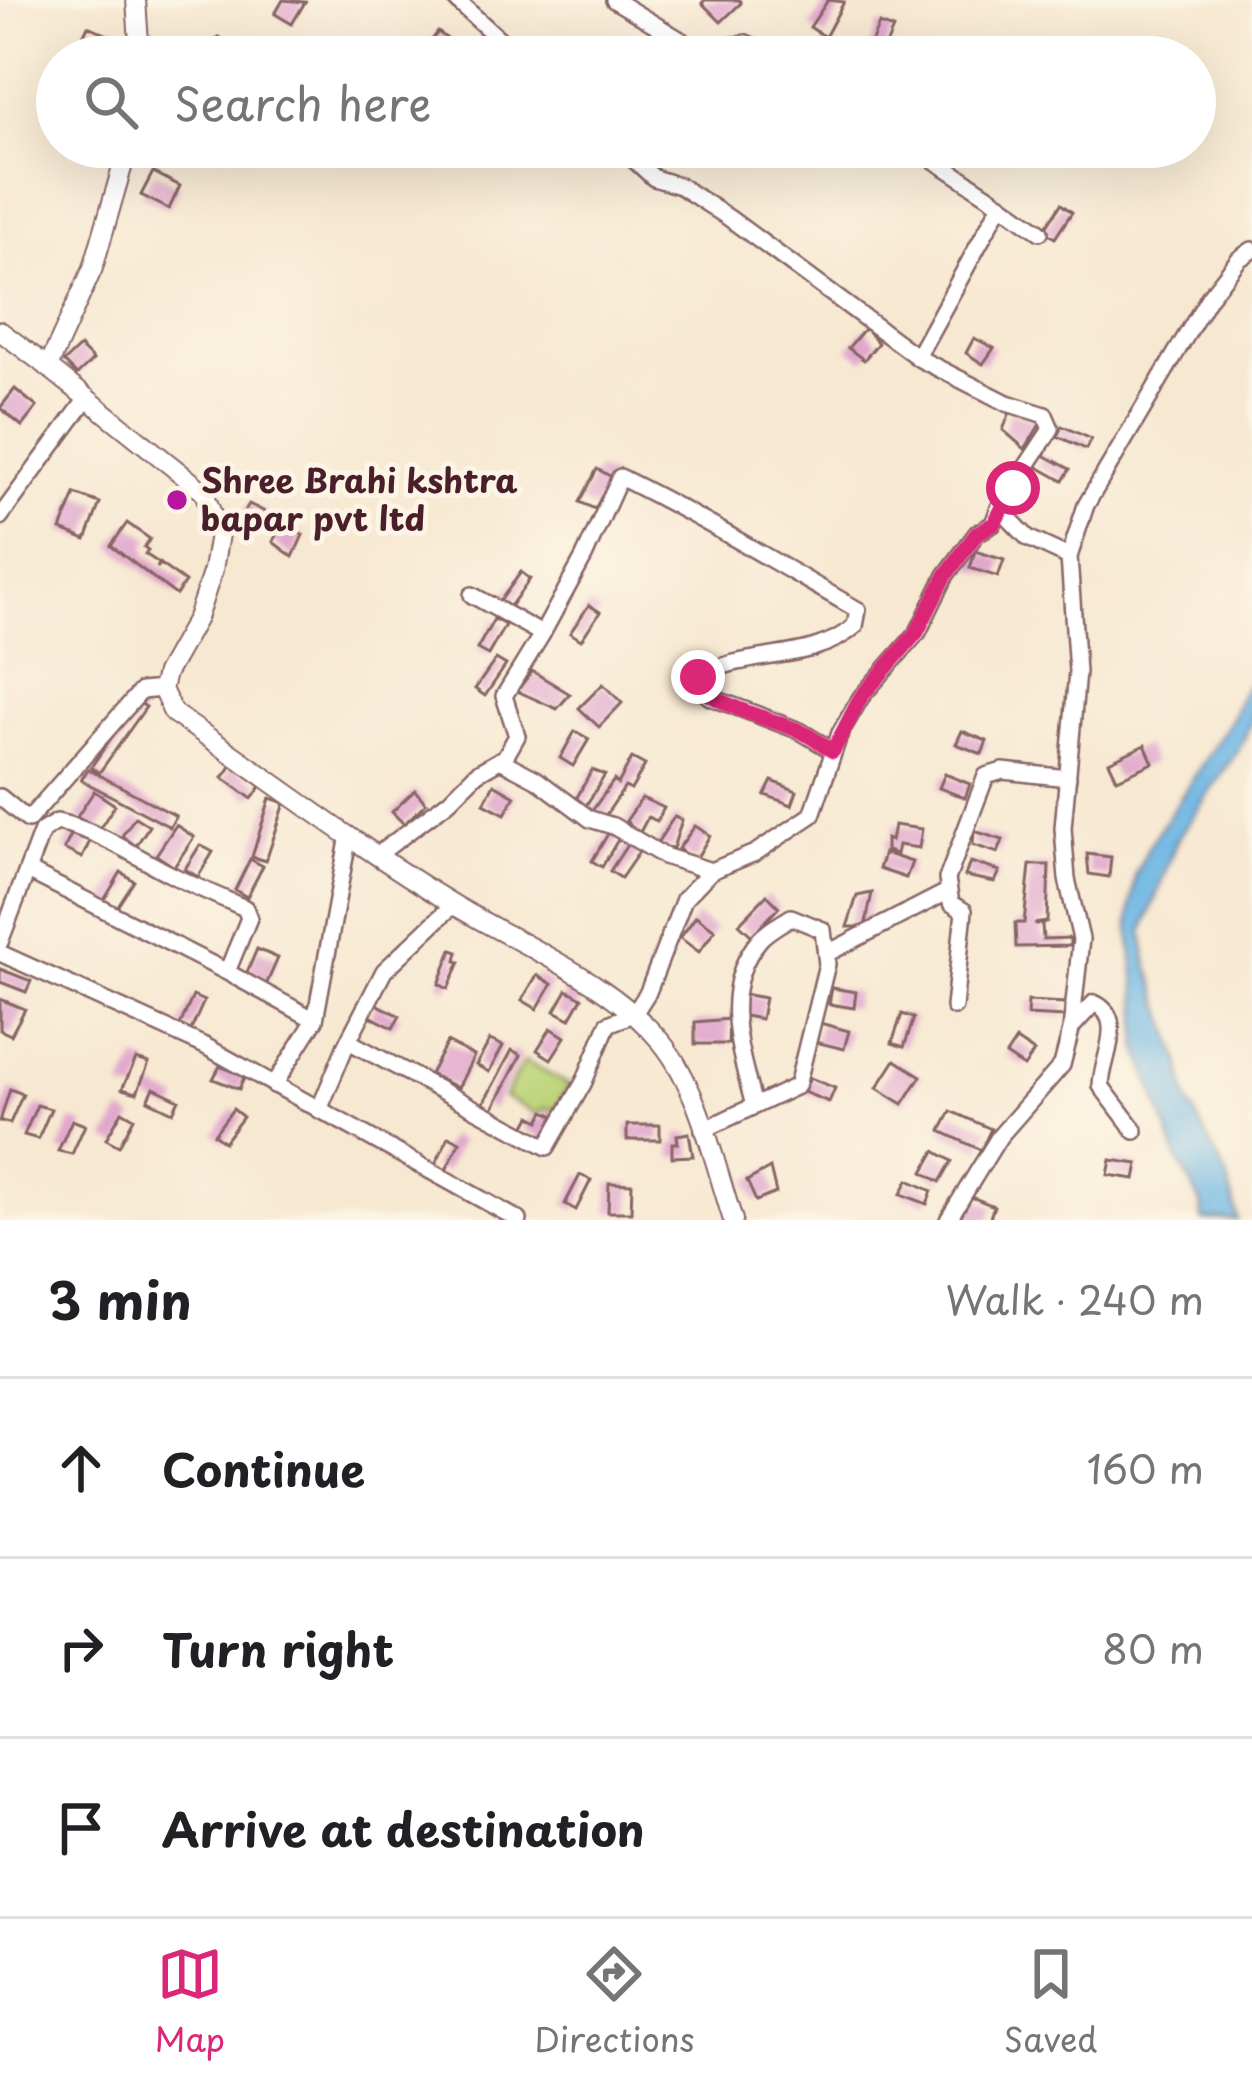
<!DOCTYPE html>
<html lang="en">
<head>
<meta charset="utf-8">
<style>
  :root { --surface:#fff; --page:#f6f6f6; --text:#202124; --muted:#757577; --line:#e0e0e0; --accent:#db2777 }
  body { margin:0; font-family:"Playpen Sans",sans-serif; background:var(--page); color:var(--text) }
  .stop { position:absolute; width:36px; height:36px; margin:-27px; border:9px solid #db2777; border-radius:50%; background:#fff }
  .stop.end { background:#db2777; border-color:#fff; box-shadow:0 3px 12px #0008 }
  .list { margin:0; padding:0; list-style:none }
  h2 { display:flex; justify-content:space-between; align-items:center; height:156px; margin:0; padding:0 48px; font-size:51px }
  h2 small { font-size:39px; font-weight:400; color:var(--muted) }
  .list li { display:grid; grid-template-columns:78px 1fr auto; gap:36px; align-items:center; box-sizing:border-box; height:180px; padding:0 48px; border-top:3px solid var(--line) }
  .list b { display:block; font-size:45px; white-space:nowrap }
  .list em { font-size:39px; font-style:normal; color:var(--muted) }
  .icon { flex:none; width:66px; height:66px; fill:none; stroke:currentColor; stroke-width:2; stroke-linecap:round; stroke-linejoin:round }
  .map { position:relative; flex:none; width:1252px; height:1220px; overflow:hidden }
  .search { position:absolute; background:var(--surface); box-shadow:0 12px 48px #0002; left:36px; right:36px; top:36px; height:132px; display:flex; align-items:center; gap:30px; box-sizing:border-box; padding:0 42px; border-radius:66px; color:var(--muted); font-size:45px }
  .sheet { height:696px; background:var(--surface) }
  nav { display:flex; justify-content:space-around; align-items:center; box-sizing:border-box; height:168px; border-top:3px solid var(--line); background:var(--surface); font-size:33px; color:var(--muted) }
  nav a { display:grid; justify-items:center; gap:6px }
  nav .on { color:var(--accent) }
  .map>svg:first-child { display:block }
</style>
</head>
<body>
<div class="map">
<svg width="1252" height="1220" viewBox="0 0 1252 1220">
  <rect width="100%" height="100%" fill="#fcf5e5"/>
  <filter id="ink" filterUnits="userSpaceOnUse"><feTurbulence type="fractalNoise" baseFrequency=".00833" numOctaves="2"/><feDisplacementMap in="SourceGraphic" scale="24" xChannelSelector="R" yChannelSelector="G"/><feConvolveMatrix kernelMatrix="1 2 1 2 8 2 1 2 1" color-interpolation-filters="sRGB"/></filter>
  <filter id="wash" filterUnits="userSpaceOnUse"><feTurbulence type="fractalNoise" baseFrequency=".004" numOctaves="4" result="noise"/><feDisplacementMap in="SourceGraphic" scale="48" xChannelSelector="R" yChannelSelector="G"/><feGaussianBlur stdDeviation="2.7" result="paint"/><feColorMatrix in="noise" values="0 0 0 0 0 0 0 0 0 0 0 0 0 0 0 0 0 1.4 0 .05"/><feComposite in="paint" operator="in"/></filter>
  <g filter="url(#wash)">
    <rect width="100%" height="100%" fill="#f7e8d1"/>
    <path fill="#bdd478" stroke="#847a52" stroke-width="3" d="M524 1061 571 1086 564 1092 554 1111 546 1107 537 1114 504 1097Z"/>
    <path fill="#6cb6e4" stroke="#5b6a88" stroke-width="3" d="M1252 680V718L1242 744 1177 840 1143 931 1147 961 1181 1064 1187 1099 1227 1177 1238 1220H1202L1201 1203 1178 1160 1138 1047 1139 1012 1129 923 1135 875 1148 848 1232 718 1244 689Z"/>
    <g id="blocks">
      <g fill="#e1a8cd">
        <path d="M283 0 305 2 292 24 275 14Z"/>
        <path d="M705 0H739L741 3 721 22 702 3Z"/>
        <path d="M828 0 844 2 825 37 810 27Z"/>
        <path d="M879 24 893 29 881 57 866 55Z"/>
        <path d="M88 26 117 39 109 57H89L76 51Z"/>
        <path d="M438 32 463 51 458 57H444L428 45Z"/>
        <path d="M219 37 237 50 231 57H200Z"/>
        <path d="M153 172 180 186 169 209 141 195Z"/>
        <path d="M1061 204 1072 212 1055 238 1043 231Z"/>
        <path d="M865 328 878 343 864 360 848 348Z"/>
        <path d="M974 338 994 348 983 364 966 353Z"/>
        <path d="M80 347 93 360 77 375 64 362Z"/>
        <path d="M15 389 37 407 22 426 0 408Z"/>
        <path d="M1010 412 1042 421 1025 449 1003 430Z"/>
        <path d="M1062 426 1091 439 1086 449 1057 436Z"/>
        <path d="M1042 454 1070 469 1063 481 1036 466Z"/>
        <path d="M597 469 612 477 595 509 580 502Z"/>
        <path d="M75 494 100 503 86 540 61 530Z"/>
        <path d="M249 504 277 518 268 532 241 517Z"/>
        <path d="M127 523 150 539 144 547 148 550 145 554 159 563 157 568 160 564 185 582 176 595 111 546Z"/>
        <path d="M281 524 303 535 293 557 273 542Z"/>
        <path d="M975 551 1004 560 998 577 970 568Z"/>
        <path d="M521 572 530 579 506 612 497 605Z"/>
        <path d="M589 605 600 612 581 640 570 633Z"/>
        <path d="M494 619 505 625 488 655 477 649Z"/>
        <path d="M496 659 506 665 485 696 475 689Z"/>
        <path d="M532 671 570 694 557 709 517 691Z"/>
        <path d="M603 684 622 703 599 727 579 708Z"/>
        <path d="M137 701 146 707 99 773 91 767Z"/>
        <path d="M575 731 589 739 573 766 560 758Z"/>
        <path d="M962 731 987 741 982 754 956 744Z"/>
        <path d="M1145 745 1153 763 1117 779 1109 762Z"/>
        <path d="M632 758 645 765 631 790 625 787 605 816 591 812 614 780 618 784Z"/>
        <path d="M232 765 261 786 252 799 223 778Z"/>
        <path d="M88 769 176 816 170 827 81 780Z"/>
        <path d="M592 770 605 775 585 807 575 801Z"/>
        <path d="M945 774 970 784 965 798 939 788Z"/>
        <path d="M772 781 797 791 792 805 765 795Z"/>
        <path d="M494 784 515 796 505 814 484 803Z"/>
        <path d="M415 790 426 803 404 824 392 812Z"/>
        <path d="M94 791 115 805 98 831 77 817Z"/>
        <path d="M270 798 285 803 266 861 252 857Z"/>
        <path d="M642 798 664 808 657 821 648 817 639 834 626 821Z"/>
        <path d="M135 817 149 826 136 846 122 836Z"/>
        <path d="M674 817 682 820 673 848 655 846Z"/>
        <path d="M176 825 194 837 174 867 156 855Z"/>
        <path d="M894 825 922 829 919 848 898 845 896 854 886 851V839L891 841Z"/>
        <path d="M695 826 710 835 695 861 678 849Z"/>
        <path d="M974 831 1003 840 998 853 973 845Z"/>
        <path d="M609 832 619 838 602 867 592 861Z"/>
        <path d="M72 833 90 841 82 858 64 849Z"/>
        <path d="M629 842 641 849 621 878 610 871Z"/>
        <path d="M200 845 213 852 198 877 185 869Z"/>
        <path d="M884 853 912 862 906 878 879 869Z"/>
        <path d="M1087 854 1111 857 1109 877 1089 874Z"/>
        <path d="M250 859 263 866 247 897 235 890Z"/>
        <path d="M970 862 1000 871 995 882 965 876Z"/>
        <path d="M1030 865H1049L1047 922 1034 924H1042L1043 939 1070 938V946L1016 947 1015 923H1024Z"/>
        <path d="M121 872 134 881 115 910 103 902Z"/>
        <path d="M872 893 865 927H847L857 896Z"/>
        <path d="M767 895 779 907 752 936 739 924Z"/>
        <path d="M696 916 715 930 699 952 680 938Z"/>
        <path d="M257 949 278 958 266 985 245 977Z"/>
        <path d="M452 950 458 952 456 961 460 962 448 989 439 984Z"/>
        <path d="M0 969 31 981 26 992 0 982Z"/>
        <path d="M537 975 552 984 537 1009 522 1000Z"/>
        <path d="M832 988 856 992 854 1008 829 1004Z"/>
        <path d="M567 990 582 998 570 1019 555 1011Z"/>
        <path d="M743 994 765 998 761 1019 739 1015Z"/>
        <path d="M193 996 204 1001 191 1030 180 1025Z"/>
        <path d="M0 999 25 1009 11 1035 0 1030Z"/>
        <path d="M1028 1001 1065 1003V1017L1027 1015Z"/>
        <path d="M376 1004 400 1016 393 1028 370 1016Z"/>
        <path d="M902 1014 914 1018 904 1047 892 1043Z"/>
        <path d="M729 1019 728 1044H695V1022Z"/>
        <path d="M820 1023 849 1031 844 1049 815 1042Z"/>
        <path d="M551 1028 565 1037 551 1059 537 1050Z"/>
        <path d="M490 1040 503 1046 489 1072 476 1065Z"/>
        <path d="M1016 1040 1034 1052 1024 1067 1006 1055Z"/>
        <path d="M447 1042 474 1056 458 1088 430 1074Z"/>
        <path d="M512 1050 521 1055 493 1109 483 1104Z"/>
        <path d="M136 1059 149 1063 137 1093 122 1089Z"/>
        <path d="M895 1060 921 1076 903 1104 877 1088Z"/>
        <path d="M220 1066 245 1076 239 1089 213 1079Z"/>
        <path d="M810 1078 835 1088 829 1102 803 1092Z"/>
        <path d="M154 1088 179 1100 173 1112 148 1100Z"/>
        <path d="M10 1089 23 1094 10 1123 0 1121Z"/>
        <path d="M37 1105 51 1109 38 1139 24 1135Z"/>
        <path d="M233 1109 243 1117 224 1142 214 1134Z"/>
        <path d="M122 1111 134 1118 119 1146 106 1139Z"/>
        <path d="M545 1111 557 1117 545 1140 524 1129 531 1116 540 1121Z"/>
        <path d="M951 1111 991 1129 981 1150 941 1131Z"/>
        <path d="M72 1120 85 1125 72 1154 58 1151Z"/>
        <rect x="627" y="1125" width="33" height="15"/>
        <path d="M689 1133 693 1156 672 1157V1143H678L677 1135Z"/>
        <path d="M449 1136 460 1142 445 1172 434 1167Z"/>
        <path d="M935 1151 952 1161 940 1182 923 1172Z"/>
        <path d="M1111 1160 1138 1164 1135 1179 1108 1175Z"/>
        <path d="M770 1168 776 1193 756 1201 747 1181Z"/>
        <path d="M580 1175 591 1180 576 1210 565 1204Z"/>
        <path d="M908 1180 932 1191 927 1204 901 1194Z"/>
        <path d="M609 1183 632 1184 631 1212H608Z"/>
        <path d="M969 1196 994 1206 989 1220H959Z"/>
      </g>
    </g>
  </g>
  <g filter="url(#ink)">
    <use href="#blocks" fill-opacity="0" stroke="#876565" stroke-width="3"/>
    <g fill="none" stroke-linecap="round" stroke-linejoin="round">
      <defs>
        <g id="minor">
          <path d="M456 0 519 57"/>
          <path d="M614 0 699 51 746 43 775 57"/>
          <path d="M620 147 654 178 680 186 729 218 920 359 1007 403 1045 415 1051 429 999 508 1028 538 1069 557"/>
          <path d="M914 147 1001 204 917 357"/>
          <path d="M1001 204 1040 232"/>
          <path d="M0 517 86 400"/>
          <path d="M542 634 584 557 620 477C701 517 780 565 858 610L855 626C811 664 745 649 697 677L695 684 710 697 800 731 833 751"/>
          <path d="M500 760 536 779 590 819 613 826 664 856 711 871"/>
          <path d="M0 797 28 820 141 691 162 689"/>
          <path d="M376 856 449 801 477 773 505 757 517 736 504 696 542 634 472 595"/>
          <path d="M0 942 42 831 57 822C97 830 132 854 168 873 193 886 220 897 245 908L249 918 229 967 223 970 32 873"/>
          <path d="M0 953 205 1046 519 1220"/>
          <path d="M826 954 947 892"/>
          <path d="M223 970 315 1020"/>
          <path d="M954 1007 964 911 951 903 947 879 986 776 1003 771 1068 778"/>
          <path d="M1072 1027 1094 1003C1128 1018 1101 1060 1101 1086L1135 1131"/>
          <path d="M350 1042 547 1147 584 1082 608 1024 634 1014 648 992 684 899 711 871 755 853 812 815 840 733 861 697 918 632 946 575 977 533 993 524 999 508"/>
          <path d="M274 1085 315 1020 349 835"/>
          <path d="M319 1110 346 1045 384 971 453 905"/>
          <path d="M703 1130 797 1086 827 964 823 930 791 917C782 923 768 930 760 939 718 988 740 1051 754 1106"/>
          <path d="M948 1220 999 1137 1062 1065 1071 1030 1081 939 1067 879 1063 828 1077 672 1069 557 1086 505 1209 297 1239 259 1252 250"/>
        </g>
        <g id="tertiary">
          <path d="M136 0 140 57"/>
          <path d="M128 147 93 268 48 367 204 492 219 534 213 570 197 618 166 673 162 689 173 713C266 776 355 845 451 903 521 946 609 979 662 1043 699 1088 715 1166 733 1220"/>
          <path d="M0 331 48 367"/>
        </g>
      </defs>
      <use href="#minor" stroke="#876565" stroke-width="20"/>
      <use href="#tertiary" stroke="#876565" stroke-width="22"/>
      <use href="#minor" stroke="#fff" stroke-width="15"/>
      <use href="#tertiary" stroke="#fff" stroke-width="18"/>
    </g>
  </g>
  <g fill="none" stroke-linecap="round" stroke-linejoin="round" filter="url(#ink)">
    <path stroke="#db2777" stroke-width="15" d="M698 677 695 684C725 709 765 717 800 731 811 736 822 745 833 751L861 697 917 632 946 575 977 533 994 524 1013 488"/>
  </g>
  <circle fill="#b5179e" stroke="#fcf5e5" stroke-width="4.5" cx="177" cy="500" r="12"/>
  <g text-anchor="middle" stroke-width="10" stroke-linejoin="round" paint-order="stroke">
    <g font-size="33" font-weight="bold" fill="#4a1f2b" stroke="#fcf5e5" text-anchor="start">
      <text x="201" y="493">Shree Brahi kshtra<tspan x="201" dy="38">bapar pvt ltd</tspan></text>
    </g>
  </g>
</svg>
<div class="stop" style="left:1013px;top:488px"></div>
<div class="stop end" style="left:698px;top:677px"></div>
<div class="search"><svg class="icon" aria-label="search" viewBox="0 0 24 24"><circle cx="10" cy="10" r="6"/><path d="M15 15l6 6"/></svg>Search here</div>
</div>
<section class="sheet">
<h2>3 min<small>Walk · 240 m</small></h2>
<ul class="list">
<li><svg class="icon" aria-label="ahead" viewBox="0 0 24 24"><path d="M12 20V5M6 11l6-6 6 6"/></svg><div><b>Continue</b></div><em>160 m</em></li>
<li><svg class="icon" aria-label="right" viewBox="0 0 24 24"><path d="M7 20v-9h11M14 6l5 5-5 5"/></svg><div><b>Turn right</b></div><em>80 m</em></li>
<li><svg class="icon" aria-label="arrive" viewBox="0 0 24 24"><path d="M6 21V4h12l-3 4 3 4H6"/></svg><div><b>Arrive at destination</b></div></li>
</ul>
</section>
<nav>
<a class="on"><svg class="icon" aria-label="map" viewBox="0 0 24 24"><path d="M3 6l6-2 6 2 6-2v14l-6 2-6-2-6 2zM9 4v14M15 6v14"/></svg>Map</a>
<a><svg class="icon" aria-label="directions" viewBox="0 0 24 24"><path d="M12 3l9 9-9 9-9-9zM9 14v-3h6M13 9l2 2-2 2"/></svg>Directions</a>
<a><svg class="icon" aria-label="saved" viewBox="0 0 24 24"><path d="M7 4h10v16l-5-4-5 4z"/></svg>Saved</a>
</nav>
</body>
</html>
